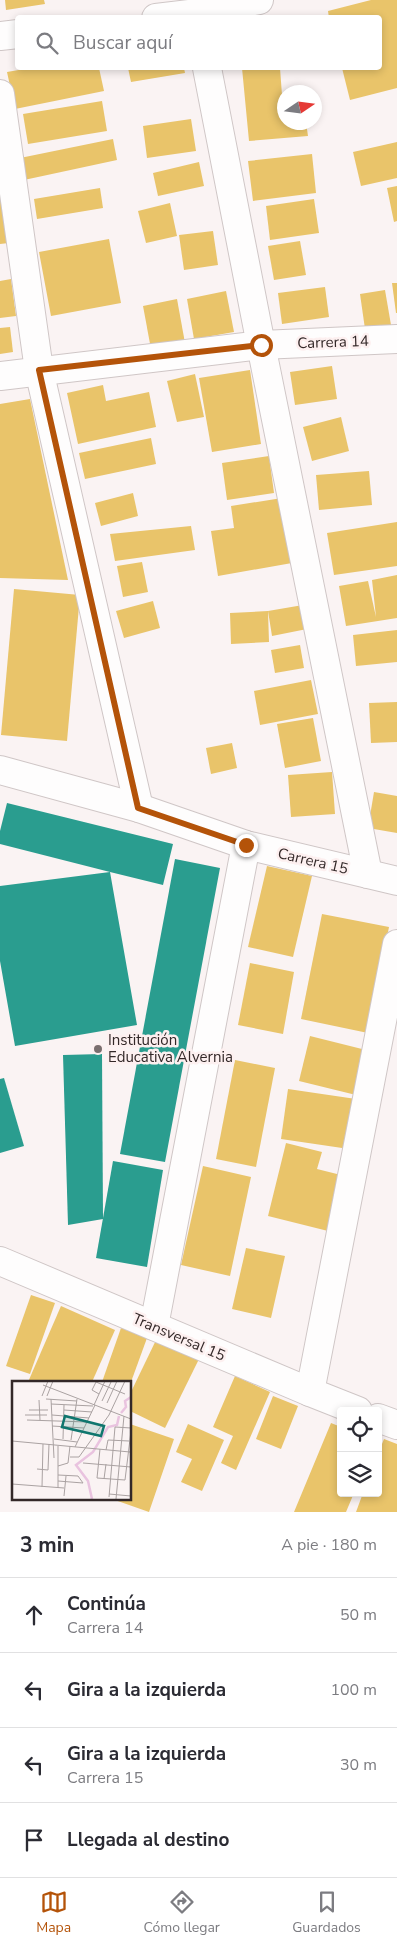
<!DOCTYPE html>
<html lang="es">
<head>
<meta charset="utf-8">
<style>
  :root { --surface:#fff; --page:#f2f2f3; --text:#2b2b33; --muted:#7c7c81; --line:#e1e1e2; --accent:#b45309 }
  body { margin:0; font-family:"Nunito Sans",sans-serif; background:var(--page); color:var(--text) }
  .controls { position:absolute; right:15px; bottom:15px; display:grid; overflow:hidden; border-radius:5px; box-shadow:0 2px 8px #0003 }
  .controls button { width:45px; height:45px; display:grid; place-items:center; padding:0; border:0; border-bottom:1px solid var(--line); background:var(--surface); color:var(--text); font:25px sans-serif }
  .compass { position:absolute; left:277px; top:85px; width:45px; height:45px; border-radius:50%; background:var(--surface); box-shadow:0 2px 8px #0003; rotate:77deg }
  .stop { position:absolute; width:15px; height:15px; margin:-11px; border:4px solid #b45309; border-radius:50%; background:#fff }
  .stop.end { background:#b45309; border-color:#fff; box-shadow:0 1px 5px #0008 }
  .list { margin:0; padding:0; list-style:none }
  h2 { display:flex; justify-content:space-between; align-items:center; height:65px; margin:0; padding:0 20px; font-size:21px }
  h2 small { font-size:16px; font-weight:400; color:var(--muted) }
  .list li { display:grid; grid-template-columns:32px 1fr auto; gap:15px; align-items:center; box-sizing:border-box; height:75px; padding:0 20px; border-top:1px solid var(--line) }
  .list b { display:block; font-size:19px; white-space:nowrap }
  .list p { margin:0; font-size:16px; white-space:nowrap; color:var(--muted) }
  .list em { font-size:16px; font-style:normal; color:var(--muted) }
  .icon { flex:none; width:28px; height:28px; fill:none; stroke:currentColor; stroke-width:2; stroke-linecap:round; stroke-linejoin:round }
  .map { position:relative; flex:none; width:397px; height:1512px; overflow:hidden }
  .search { position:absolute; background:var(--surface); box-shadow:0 2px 8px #0003; left:15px; right:15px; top:15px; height:55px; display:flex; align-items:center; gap:12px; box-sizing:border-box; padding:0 18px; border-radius:5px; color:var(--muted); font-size:19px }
  .sheet { height:365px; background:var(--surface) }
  nav { display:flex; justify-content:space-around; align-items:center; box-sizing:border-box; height:70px; border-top:1px solid var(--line); background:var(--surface); font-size:14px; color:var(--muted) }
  nav a { display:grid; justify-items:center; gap:2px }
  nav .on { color:var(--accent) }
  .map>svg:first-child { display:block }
</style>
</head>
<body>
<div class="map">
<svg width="397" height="1512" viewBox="0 0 397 1512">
  <rect width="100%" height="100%" fill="#faf3f3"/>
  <g fill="#e9c46a">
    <path d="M5 0H44L45 4 6 10Z"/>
    <path d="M371 0H397V88L350 100 342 68H380V18H329L328 11Z"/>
    <path d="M30 68H99L104 91 15 109 7 72Z"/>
    <path d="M128 68H184L185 73 131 82Z"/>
    <path d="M242 68H280L284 122H306L308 136 249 141Z"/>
    <path d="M102 101 107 131 28 144 23 114Z"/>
    <path d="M191 119 196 151 147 158 143 126Z"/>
    <path d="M113 139 117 160 24 180 20 158Z"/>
    <path d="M397 142V178L361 186 353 152Z"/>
    <path d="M312 154 316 193 253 201 248 161Z"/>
    <path d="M199 162 204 186 158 196 153 173Z"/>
    <path d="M397 186V221L394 222 387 188Z"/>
    <path d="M100 188 103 208 37 219 34 199Z"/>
    <path d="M0 191 9 243 0 244Z"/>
    <path d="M314 199 319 233 270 240 266 206Z"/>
    <path d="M170 203 177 236 146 243 138 211Z"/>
    <path d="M213 231 218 265 184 270 179 235Z"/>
    <path d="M109 239 121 303 51 316 39 252Z"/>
    <path d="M300 241 306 275 274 280 268 246Z"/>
    <path d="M11 279 16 316 0 318V281Z"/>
    <path d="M392 283H397V313H396Z"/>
    <path d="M325 287 329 317 282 324 278 293Z"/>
    <path d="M385 290 391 325 365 329 360 294Z"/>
    <path d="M226 291 234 332 194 339 187 299Z"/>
    <path d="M177 299 185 343 151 349 143 306Z"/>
    <path d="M10 327 13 352 0 354V328Z"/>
    <path d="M332 366 337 399 295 405 290 372Z"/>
    <path d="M250 370 261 444 212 452 199 378Z"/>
    <path d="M195 374 204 417 177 422 167 381Z"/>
    <path d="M103 385 106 401 149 392 156 427 78 444 67 393Z"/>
    <path d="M30 399 68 580 0 578V404Z"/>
    <path d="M341 417 349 451 312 461 303 427Z"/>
    <path d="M151 438 156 464 85 479 79 453Z"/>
    <path d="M269 456 274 493 227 500 222 463Z"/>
    <path d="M369 471 372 505 319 510 316 475Z"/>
    <path d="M133 493 138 516 101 526 95 503Z"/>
    <path d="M282 498 292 563 218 576 211 531 234 528 231 506Z"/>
    <path d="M397 522V566L334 575 327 533Z"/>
    <path d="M191 526 195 550 115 561 110 534Z"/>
    <path d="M142 562 148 592 123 597 117 566Z"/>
    <path d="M397 575V618L346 626 339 586 368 581 376 617 372 580Z"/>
    <path d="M14 589 80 595 67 741 1 735Z"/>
    <path d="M153 601 160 628 124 638 116 611Z"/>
    <path d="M303 605 307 629 272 636 268 611 269 642 231 644 230 613 268 611Z"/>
    <path d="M397 630V662L356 666 353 635Z"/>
    <path d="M300 645 304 668 275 673 271 650Z"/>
    <path d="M311 680 318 714 260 725 254 691Z"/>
    <path d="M397 702V742L371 743 369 703Z"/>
    <path d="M313 718 321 761 285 768 277 724Z"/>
    <path d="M232 743 237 768 211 774 206 748Z"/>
    <path d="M332 772 335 814 291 817 288 775Z"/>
    <path d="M374 792 397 796V833L368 828Z"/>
    <path d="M267 866 312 876 293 957 248 947Z"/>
    <path d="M322 914 389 927 368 1033 301 1019Z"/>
    <path d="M250 963 294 972 283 1034 238 1025Z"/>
    <path d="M310 1036 366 1050 356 1095 299 1081Z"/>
    <path d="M235 1060 275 1068 256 1167 216 1159Z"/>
    <path d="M288 1089 356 1099 349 1149 281 1139Z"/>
    <path d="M286 1143 322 1152 317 1169 345 1176 332 1232 268 1216Z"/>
    <path d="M203 1166 251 1177 230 1276 181 1265Z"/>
    <path d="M246 1248 285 1256 271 1318 232 1309Z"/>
    <path d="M31 1295 55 1303 30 1374 6 1366Z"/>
    <path d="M61 1306 115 1330 92 1382H28Z"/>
    <path d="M121 1328 147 1338 131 1382H102Z"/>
    <path d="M158 1336 200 1357 165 1428 130 1411V1394Z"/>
    <path d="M235 1376 270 1392 236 1470 221 1463 233 1436 213 1427Z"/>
    <path d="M273 1396 298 1406 281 1449 256 1439Z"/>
    <path d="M331 1423 341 1427V1493H354L346 1512H294Z"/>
    <path d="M130 1424 174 1439 149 1512 112 1499 130 1498Z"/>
    <path d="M188 1424 224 1440 202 1491 181 1482 192 1459 176 1452Z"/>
    <path d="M384 1439 397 1444V1512H356L363 1493H378V1454Z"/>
  </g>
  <g fill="#2a9d8f">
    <path d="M7 803 173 844 163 885 110 872 137 1025 15 1046 0 961V886L110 872 0 844V831Z"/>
    <path d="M175 859 220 868 165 1162 120 1154Z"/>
    <path d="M102 1054 103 1219 68 1225 63 1055Z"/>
    <path d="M4 1078 24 1146 0 1153V1079Z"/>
    <path d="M113 1161 163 1170 147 1267 96 1258Z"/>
  </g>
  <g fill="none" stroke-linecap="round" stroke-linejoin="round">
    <defs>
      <g id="minor">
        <path d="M156 18 197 13 259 0"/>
        <path d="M0 36 18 34"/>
        <path d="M207 68 261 345 368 874"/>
        <path d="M0 94 39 370 139 808"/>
        <path d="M0 376 261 345 397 339"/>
        <path d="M0 770 139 808 246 845 397 881"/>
        <path d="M0 1261 310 1392 358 1411"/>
        <path d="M154 1326 246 845"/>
        <path d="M310 1392 397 944"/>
        <path d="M378 1418 397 1425"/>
      </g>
    </defs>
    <use href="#minor" stroke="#cfc6c6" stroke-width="30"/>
    <use href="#minor" stroke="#fefdfd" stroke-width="28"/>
  </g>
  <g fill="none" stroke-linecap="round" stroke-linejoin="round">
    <path stroke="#b45309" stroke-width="6" d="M246 845 138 808 39 370 261 345"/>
  </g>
  <circle fill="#796f6f" stroke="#fdf0f0" stroke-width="2" cx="98" cy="1049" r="5"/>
  <g text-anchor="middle" stroke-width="5" stroke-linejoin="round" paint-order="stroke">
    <g font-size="15" fill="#332828" stroke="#fdf0f0">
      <text transform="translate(333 342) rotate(-2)" y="5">Carrera 14</text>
      <text transform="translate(313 861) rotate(13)" y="5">Carrera 15</text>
      <text transform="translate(179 1337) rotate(23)" y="5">Transversal 15</text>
    </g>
    <g font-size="15" fill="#332828" stroke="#fdf0f0" text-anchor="start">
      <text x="108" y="1045">Institución<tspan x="108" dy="17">Educativa Alvernia</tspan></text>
    </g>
  </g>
  <g transform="translate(12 1381)">
    <rect width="119" height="119" fill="#faf3f3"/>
    <path fill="none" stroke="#e9c3df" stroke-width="2.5" d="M109 32 114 26 113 20 119 16M80 118 76 100 64 84 81 71 96 46 105 44 107 35"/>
    <path fill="none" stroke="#aaa2a2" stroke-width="1" d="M31 4 119 38M87 13 80 9 84 1 113 13M30 15 36 0M35 15 41 0M34 18 65 20M39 18 42 77M27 19 28 39M90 20 99 1M95 22 105 0M39 23 81 25M82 24 93 0M17 29H36M52 29 80 31M13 34H35M40 34 77 37M15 39 75 41M40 45 72 47M42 58 65 61M51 58 52 24M59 59 65 18M0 60 118 71M46 65V107M63 66 83 24M88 68 85 97 113 99M94 69 96 59 117 60M58 76H67L97 34 113 0M71 82 119 86M46 85 56 82 58 65M25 88 36 89 37 63M46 94 66 95 71 102M92 98 94 83M113 99 119 50M46 100 71 102M0 103 52 107M30 106 31 63M97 113 119 115M52 115 54 95M97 116 103 46 119 47M104 118 112 35"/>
    <path fill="#0f766e" fill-opacity="0.15" stroke="#0f766e" stroke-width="2.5" d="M53 35 92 45 89 55 50 46Z"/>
    <rect width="119" height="119" fill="none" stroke="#332828" stroke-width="2.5"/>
  </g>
</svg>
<div class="controls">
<button><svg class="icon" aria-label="locate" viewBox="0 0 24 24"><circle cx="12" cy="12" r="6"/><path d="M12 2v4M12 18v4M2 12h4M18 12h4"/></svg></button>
<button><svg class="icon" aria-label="layers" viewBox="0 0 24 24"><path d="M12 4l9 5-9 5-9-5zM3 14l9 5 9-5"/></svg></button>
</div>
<svg class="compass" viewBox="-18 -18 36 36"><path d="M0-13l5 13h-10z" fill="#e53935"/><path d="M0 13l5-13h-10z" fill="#7c7c81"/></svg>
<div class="stop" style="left:261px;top:345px"></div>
<div class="stop end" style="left:246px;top:845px"></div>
<div class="search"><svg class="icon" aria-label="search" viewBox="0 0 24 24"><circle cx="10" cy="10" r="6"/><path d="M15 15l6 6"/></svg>Buscar aquí</div>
</div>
<section class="sheet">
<h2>3 min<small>A pie · 180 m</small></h2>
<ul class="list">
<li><svg class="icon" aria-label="ahead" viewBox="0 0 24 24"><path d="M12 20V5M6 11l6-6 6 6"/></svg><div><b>Continúa</b><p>Carrera 14</p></div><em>50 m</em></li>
<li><svg class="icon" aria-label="left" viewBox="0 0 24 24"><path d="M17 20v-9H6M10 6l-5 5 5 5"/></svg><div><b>Gira a la izquierda</b></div><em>100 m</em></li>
<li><svg class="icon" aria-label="left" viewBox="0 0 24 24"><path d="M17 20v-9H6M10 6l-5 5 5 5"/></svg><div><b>Gira a la izquierda</b><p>Carrera 15</p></div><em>30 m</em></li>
<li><svg class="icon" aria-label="arrive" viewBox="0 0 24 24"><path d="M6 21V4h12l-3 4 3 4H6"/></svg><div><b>Llegada al destino</b></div></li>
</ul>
</section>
<nav>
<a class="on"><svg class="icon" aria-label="map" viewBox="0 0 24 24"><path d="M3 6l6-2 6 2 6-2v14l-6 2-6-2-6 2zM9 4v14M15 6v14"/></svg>Mapa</a>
<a><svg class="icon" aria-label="directions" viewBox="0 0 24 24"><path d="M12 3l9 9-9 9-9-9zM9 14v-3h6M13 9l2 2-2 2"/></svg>Cómo llegar</a>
<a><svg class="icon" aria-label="saved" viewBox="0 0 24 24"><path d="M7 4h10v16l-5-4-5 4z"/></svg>Guardados</a>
</nav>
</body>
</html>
